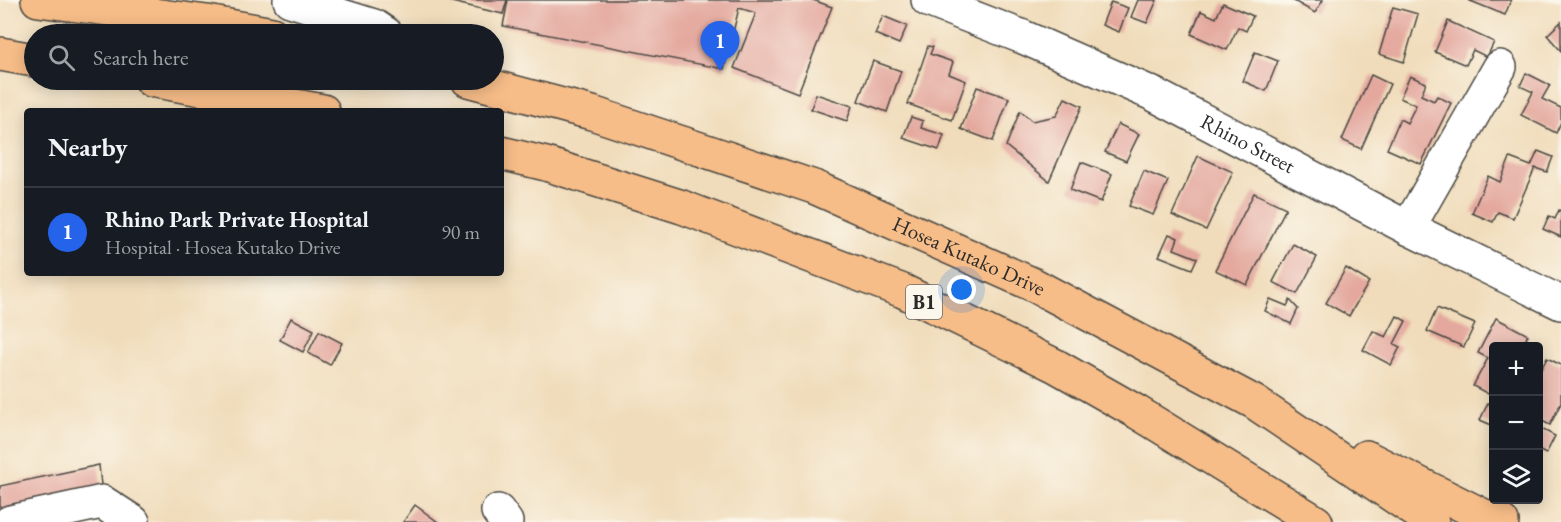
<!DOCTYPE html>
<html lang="en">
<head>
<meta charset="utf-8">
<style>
  :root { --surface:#171b24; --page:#20242c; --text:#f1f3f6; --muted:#9ea1a6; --line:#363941; --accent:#2563eb }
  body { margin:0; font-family:"EB Garamond",serif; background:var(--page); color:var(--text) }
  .controls { position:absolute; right:18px; bottom:18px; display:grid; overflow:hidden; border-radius:6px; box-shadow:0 3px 15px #0003 }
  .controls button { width:54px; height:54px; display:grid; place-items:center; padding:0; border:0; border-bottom:2px solid var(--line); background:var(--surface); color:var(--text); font:30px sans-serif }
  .you { position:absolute; left:962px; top:290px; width:21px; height:21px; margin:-15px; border:4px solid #fff; border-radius:50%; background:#1a73e8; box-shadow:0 0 0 9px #1a73e833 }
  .badge { display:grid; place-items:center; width:39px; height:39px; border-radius:50%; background:var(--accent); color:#fff; font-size:20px; font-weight:700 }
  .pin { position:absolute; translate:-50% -50px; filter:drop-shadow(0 2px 3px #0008) }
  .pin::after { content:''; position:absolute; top:32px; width:21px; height:18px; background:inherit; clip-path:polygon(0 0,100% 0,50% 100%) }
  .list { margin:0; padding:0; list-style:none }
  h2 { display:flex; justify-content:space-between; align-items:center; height:78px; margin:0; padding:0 24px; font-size:26px }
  h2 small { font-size:20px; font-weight:400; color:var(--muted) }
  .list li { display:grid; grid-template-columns:39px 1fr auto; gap:18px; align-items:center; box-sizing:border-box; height:90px; padding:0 24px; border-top:2px solid var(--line) }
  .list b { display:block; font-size:22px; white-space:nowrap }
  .list p { margin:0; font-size:20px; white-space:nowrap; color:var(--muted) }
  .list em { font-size:20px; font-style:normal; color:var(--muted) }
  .icon { flex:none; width:33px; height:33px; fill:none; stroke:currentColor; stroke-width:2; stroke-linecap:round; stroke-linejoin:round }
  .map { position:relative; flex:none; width:1561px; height:522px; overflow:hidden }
  .search { position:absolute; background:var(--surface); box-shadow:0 3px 15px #0003; left:24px; top:24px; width:480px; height:66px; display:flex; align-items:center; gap:15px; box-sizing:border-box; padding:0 21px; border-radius:33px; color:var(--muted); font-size:22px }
  .panel { position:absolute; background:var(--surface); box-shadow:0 3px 15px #0003; left:24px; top:108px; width:480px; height:168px; border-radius:6px }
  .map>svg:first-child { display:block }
</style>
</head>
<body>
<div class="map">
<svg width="1561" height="522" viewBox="0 0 1561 522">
  <rect width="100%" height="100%" fill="#fbf7ec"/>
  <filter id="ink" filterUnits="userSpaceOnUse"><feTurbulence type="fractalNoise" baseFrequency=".0167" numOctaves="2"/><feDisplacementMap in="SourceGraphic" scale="12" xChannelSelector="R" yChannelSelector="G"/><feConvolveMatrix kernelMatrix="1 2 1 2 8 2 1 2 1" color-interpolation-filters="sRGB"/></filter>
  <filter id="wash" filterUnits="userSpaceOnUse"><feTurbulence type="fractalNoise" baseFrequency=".008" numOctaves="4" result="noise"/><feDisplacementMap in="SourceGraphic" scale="24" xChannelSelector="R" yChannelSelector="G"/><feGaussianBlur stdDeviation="1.35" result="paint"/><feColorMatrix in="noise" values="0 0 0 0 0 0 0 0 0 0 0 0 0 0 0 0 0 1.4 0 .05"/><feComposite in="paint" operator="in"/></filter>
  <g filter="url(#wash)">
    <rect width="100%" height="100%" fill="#f0dcba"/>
    <g id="blocks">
      <g fill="#e4a89e">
        <path d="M443 0H507L503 14Z"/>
        <path d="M508 0H813L832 7 798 93 734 68 756 13 739 8 724 69 503 26Z"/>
        <path d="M1138 0H1157L1147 23 1131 17Z"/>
        <path d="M1292 0H1323L1315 13Z"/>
        <path d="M1468 0H1511L1505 15Z"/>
        <path d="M1111 2 1128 8 1119 32 1102 25Z"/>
        <path d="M1223 3 1253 16 1246 31 1238 27 1227 50 1191 34 1201 11 1216 18Z"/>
        <path d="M1393 7 1418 14 1404 62 1379 54Z"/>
        <path d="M883 16 907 26 899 44 875 34Z"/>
        <path d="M1448 21 1494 42 1487 57 1473 50 1466 65 1435 52Z"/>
        <path d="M1561 22V51L1547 35Z"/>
        <path d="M928 46 933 47 930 54 953 62 949 74 966 81 952 120 908 104Z"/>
        <path d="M1255 52 1278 61 1266 91 1243 81Z"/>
        <path d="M873 61 901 71 887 112 858 101Z"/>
        <path d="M1526 73 1550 85 1542 99 1561 108V122L1556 133 1521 115 1533 92 1520 86Z"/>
        <path d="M1371 75 1390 84 1361 149 1342 140Z"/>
        <path d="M1410 76 1426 83 1421 95 1434 101 1437 96 1451 103 1421 164 1387 149 1400 119 1407 123 1416 105 1400 98Z"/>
        <path d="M977 87 1009 98 993 141 961 129Z"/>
        <path d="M816 94 852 106 847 121 811 109Z"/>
        <path d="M1065 98 1082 106 1049 181 1006 146 1020 111 1032 121 1056 116Z"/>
        <path d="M911 117 923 121 921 128 944 135 939 150 903 138Z"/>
        <path d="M1118 124 1139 134 1126 161 1105 152Z"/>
        <path d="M1538 151 1553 157 1547 172 1535 168 1513 218 1498 212 1493 222 1472 213 1488 176 1500 182 1510 158 1531 166Z"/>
        <path d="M1198 156 1233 172 1206 230 1172 215Z"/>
        <path d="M1081 162 1112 174 1101 202 1070 190Z"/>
        <path d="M1144 171 1168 181 1153 215 1129 206Z"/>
        <path d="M1254 193 1286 208 1247 285 1215 270Z"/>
        <path d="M1559 210 1561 211V237L1543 229 1549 216 1555 219Z"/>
        <path d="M1169 234 1178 238 1174 249 1197 258 1192 269 1159 256Z"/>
        <path d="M1293 244 1317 257 1297 294 1273 282Z"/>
        <path d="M1346 268 1369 282 1349 316 1326 303Z"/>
        <path d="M1270 299 1287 306 1290 300 1298 309 1291 324 1265 311Z"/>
        <path d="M1437 308 1475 324 1464 347 1427 331Z"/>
        <path d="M1397 316 1406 321 1394 344 1400 347 1391 365 1363 350 1373 331 1386 337Z"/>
        <path d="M291 318 314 330 303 352 280 340Z"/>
        <path d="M1496 318 1528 335 1522 346H1494V397L1473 386 1488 358 1478 353Z"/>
        <path d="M319 331 342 343 330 365 308 353Z"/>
        <path d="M1547 358 1561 365V403L1550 425 1538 419V375Z"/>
        <path d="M1488 403 1494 406V426L1480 420Z"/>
        <path d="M1538 427 1555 436 1546 454 1538 450Z"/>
        <path d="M99 465 102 495 0 518V486Z"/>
        <path d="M415 505 438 522H403Z"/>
      </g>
    </g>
  </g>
  <g filter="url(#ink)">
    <use href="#blocks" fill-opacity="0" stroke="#494640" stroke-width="1.5"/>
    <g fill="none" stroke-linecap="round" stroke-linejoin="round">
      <defs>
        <g id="minor">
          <path d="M290 0 374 26 386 34"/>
          <path id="s1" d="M928 0 1023 37 1153 94 1408 228 1561 303"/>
          <path d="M1408 228 1500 67"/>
          <path d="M498 511 506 522"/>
          <path d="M10 522 102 502 133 522"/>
        </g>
        <g id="major">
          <path d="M38 0 207 22 272 34"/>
          <path d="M0 54 34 60"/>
          <path d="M151 80 323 111"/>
          <path id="s2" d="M468 80 592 113 814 187 1034 285 1254 402 1432 522"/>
          <path d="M501 153 546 164 682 207 903 291 1056 366 1137 412 1316 522"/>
          <path d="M1366 457 1482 515 1502 522"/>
        </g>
      </defs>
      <use href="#minor" stroke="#494640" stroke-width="36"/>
      <use href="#major" stroke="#494640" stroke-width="36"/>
      <use href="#minor" stroke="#fff" stroke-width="33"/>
      <use href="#major" stroke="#f7bd88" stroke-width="33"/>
    </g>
  </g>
  <g text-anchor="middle" stroke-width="6" stroke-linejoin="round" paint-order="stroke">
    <rect fill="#fbf7ec" stroke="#696865" stroke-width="1.5" x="906" y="285" width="36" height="34" rx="4.5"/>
    <g font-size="20" font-weight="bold" fill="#2b2b2b">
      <text x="924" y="309">B1</text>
    </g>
    <g font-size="21" fill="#2b2b2b" stroke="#fbf7ec">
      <text dy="7" stroke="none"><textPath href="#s1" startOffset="351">Rhino Street</textPath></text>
      <text dy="7" stroke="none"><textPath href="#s2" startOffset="532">Hosea Kutako Drive</textPath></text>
    </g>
  </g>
</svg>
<div class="controls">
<button>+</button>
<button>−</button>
<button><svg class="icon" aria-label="layers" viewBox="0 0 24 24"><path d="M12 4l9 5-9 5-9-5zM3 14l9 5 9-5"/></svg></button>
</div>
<div class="you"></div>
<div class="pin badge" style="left:720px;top:71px">1</div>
<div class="search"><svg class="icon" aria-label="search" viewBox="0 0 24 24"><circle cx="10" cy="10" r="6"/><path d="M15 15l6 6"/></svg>Search here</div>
<section class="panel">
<h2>Nearby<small></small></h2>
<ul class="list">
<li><span class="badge">1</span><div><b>Rhino Park Private Hospital</b><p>Hospital · Hosea Kutako Drive</p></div><em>90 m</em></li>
</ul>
</section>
</div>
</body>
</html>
